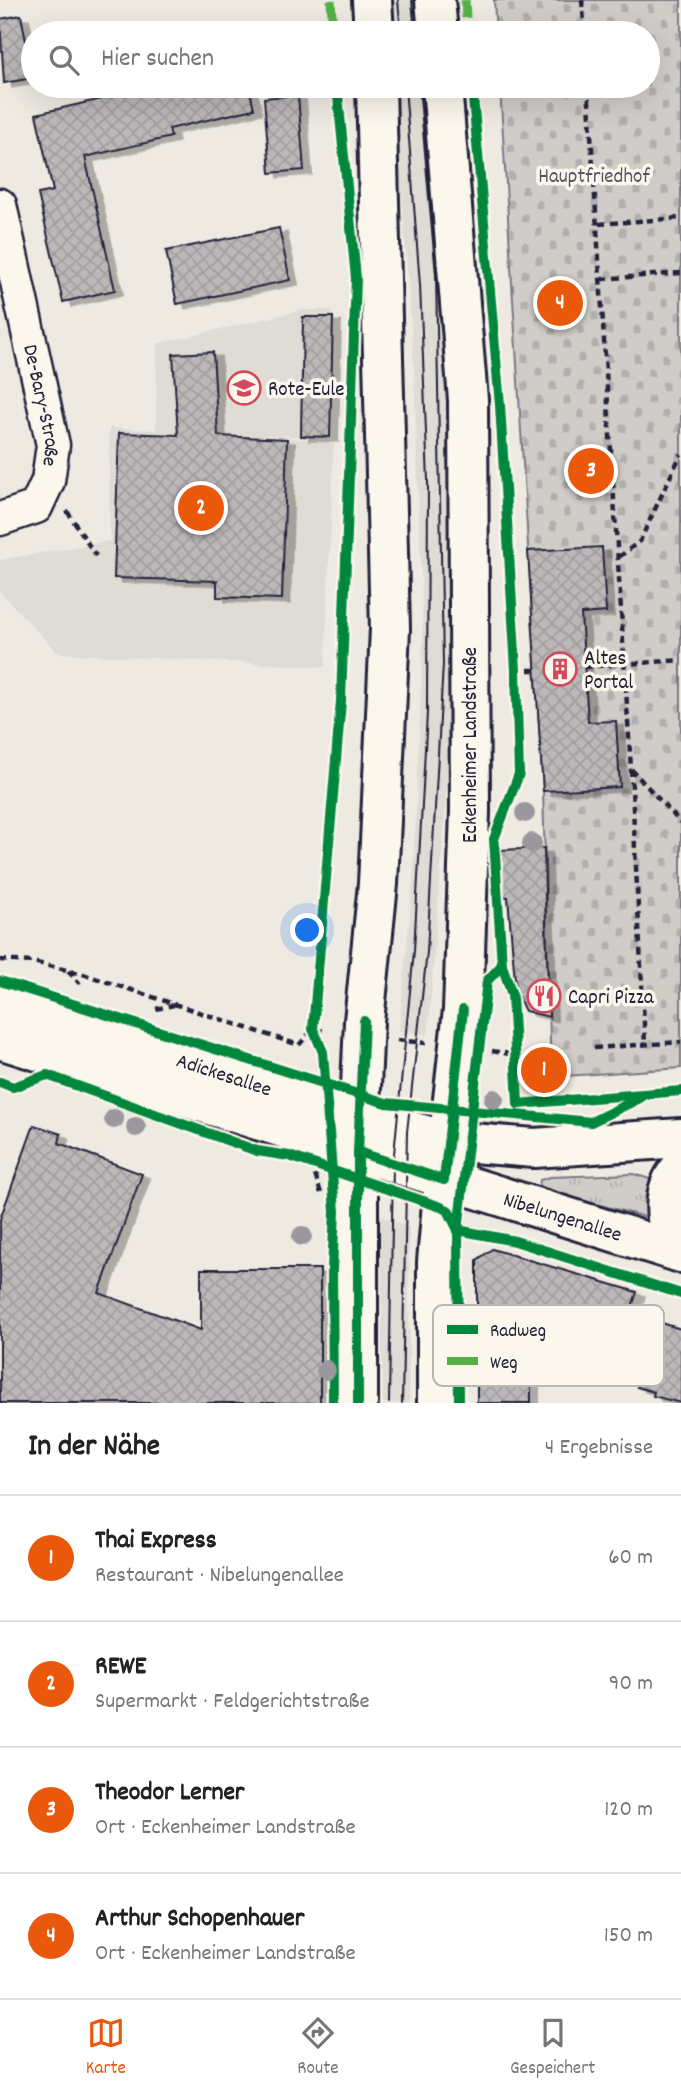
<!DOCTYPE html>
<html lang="de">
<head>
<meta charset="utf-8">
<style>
  :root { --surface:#fff; --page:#f2f2f2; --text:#222; --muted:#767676; --line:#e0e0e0; --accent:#ea580c }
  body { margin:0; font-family:Dekko,sans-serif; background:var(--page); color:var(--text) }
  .you { position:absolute; left:308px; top:931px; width:24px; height:24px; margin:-18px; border:5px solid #fff; border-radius:50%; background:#1a73e8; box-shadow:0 0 0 10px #1a73e833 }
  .badge { display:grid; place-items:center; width:46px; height:46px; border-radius:50%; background:var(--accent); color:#fff; font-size:23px; font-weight:700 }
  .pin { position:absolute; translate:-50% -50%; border:4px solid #fff; box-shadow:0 2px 7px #0006 }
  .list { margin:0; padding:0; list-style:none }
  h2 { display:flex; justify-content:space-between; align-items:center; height:91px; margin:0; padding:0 28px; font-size:30px }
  h2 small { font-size:23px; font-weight:400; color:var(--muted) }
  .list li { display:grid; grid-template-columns:46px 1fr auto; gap:21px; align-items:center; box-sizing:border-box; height:126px; padding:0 28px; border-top:2px solid var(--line) }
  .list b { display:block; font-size:26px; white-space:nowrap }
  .list p { margin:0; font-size:23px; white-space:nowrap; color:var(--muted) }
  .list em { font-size:23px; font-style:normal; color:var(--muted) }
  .icon { flex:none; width:38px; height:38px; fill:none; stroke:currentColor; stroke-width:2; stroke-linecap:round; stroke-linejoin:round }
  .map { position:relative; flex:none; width:681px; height:1403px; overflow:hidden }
  .search { position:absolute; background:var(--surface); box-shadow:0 7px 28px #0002; left:21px; right:21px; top:21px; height:77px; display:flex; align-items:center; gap:18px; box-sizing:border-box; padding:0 24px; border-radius:38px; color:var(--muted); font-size:26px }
  .sheet { height:595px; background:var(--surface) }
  nav { display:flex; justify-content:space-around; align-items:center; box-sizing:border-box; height:98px; border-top:2px solid var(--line); background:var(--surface); font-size:19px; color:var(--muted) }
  nav a { display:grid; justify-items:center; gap:4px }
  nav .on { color:var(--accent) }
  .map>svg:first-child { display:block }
</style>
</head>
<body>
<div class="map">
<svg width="681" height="1403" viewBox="0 0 681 1403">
  <defs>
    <pattern id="grass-tufts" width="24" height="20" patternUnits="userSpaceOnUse" patternTransform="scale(1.75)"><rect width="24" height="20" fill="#d0cdc9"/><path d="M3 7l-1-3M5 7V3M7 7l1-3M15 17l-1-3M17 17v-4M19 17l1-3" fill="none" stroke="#b2b0ae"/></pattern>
    <pattern id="cemetery-stones" width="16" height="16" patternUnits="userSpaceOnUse" patternTransform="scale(1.75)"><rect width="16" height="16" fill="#d0cdc9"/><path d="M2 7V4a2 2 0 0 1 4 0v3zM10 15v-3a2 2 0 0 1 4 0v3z" fill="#b2b0ae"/></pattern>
    <pattern id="building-cross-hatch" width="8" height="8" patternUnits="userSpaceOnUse" patternTransform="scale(1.75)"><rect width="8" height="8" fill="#bcb8b8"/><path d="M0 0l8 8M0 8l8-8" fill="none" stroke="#a19e9f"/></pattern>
    <filter id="shadow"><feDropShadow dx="8" dy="4.5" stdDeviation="0" flood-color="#0004"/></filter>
  </defs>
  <rect width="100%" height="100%" fill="#eeeae2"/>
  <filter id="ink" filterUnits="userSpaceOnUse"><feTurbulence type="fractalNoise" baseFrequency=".0143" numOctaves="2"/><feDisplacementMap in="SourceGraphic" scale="14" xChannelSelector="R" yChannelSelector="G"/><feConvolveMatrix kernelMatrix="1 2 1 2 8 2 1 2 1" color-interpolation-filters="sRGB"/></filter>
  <g filter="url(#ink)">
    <g fill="#dfdbd5">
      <path d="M388 0H422L425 33H390Z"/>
      <path d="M394 86H429L452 476V664L445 813 428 1035 399 1031 413 881 423 638 414 365Z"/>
      <path d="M302 310H331L333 317 330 437 237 435 334 441 325 667 58 653 0 592V560L110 541 109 428 156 430 157 344Z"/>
      <path d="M380 1215 409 1227V1403H383Z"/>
    </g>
    <path fill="url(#grass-tufts)" stroke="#797882" stroke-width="2" d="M634 1174 653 1180 649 1218 539 1189 540 1180 550 1177Z"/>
    <path fill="url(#cemetery-stones)" stroke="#797882" stroke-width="2" d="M494 0H681V1068L551 1077 543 791 500 86H648V33H496Z"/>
    <g fill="url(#building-cross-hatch)" stroke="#22223b" stroke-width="2" filter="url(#shadow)">
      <path d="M21 15 33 78 4 83 0 19Z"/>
      <path d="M158 86H249L254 109 169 129 171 137 85 157 115 290 63 302 38 194 53 191 36 114Z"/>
      <path d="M298 95 304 170 270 173 264 98Z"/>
      <path d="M279 228 290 280 177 304 166 251Z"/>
      <path d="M303 317H333L330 437 301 436Z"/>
      <path d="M213 352 218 436 287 439 282 599 217 597V581L114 578 119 433 178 435 173 354Z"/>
      <path d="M602 547 606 612 581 614 588 722 616 721 620 787 543 791 528 551Z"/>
      <path d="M544 848 545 896 549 1017 525 1011 520 1001 515 981 508 897 500 896 499 850Z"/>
      <path d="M34 1125 61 1134 59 1143 142 1174 99 1293 201 1330V1269H320V1403H0V1219Z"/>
      <path d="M492 1249 637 1292 630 1313 681 1329V1403L653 1396 654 1392 637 1387 641 1376 596 1361 604 1336 534 1314 537 1348H531V1403H477V1260Z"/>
    </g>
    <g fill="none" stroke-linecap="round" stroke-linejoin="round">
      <defs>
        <g id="street">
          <path id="s1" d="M0 205 53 445 48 481 36 507 0 519"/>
        </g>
        <g id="secondary">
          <path d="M358 1152V1403"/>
          <path d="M437 1403V1262L444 1180"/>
        </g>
        <g id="primary">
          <path d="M372 0 374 33"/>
          <path d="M435 0 438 33"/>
          <path d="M442 86 468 400 470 811 463 1010 444 1180"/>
          <path id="s2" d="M0 1007 188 1062 359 1118 448 1141 534 1148 681 1138"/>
          <path id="s3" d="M0 1039 681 1253"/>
          <path d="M358 1152 364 1021 378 884 390 629 376 86"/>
          <path d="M674 1250C666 1222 659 1192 681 1168"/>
        </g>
      </defs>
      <use href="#street" stroke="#22223b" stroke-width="37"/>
      <use href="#secondary" stroke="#22223b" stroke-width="44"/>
      <use href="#primary" stroke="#22223b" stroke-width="44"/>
      <g stroke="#22223b" stroke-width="4.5" stroke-dasharray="7 5" stroke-linecap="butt">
        <path d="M582 0 585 33"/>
        <path d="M588 86 631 769 681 823"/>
        <path d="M599 224 681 218"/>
        <path d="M602 279 681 273"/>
        <path d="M67 511 96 556"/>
        <path d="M619 557 640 541 681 454"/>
        <path d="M585 667 681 660"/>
        <path d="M516 670H536"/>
        <path d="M631 769 645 1044"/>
        <path d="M0 960 33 962 83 974 299 1045 313 1029 325 1031"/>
        <path d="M68 971 80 984"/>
        <path d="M156 1009 174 1005"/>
        <path d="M397 1040 426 1043"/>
        <path d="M594 1048 681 1042"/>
        <path d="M492 1051 515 1055"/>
        <path d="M315 1175 321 1193"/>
      </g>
      <use href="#street" stroke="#fbf7ec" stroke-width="32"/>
      <use href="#secondary" stroke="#fbf7ec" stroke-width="38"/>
      <use href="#primary" stroke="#fbf7ec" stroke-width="38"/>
      <g stroke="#22223b" stroke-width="2">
        <path d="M398 0 401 33"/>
        <path d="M412 0 415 33"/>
        <path d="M389 1403 393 1164 414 951 427 713 428 481 420 285 405 86"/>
        <path d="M402 1403 407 1132 427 952 443 664 436 275 419 86"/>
      </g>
      <g stroke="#55b146" stroke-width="9" stroke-dasharray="18 9" stroke-linecap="butt">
        <path d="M331 0 333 33"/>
        <path d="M465 0 467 33"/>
      </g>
      <defs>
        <g id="cycleway">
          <path d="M472 86 500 405 516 670 519 774 494 839 502 965 512 995 518 1104 681 1091"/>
          <path d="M0 981 386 1103 591 1122 640 1098"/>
          <path d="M0 1082 13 1087 47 1075 257 1151 289 1156 441 1207 448 1210 458 1230"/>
          <path d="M358 1152 444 1180 463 1010"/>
          <path d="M458 1230 515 1241 681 1294"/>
          <path d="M333 1403 332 1269 335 1212 323 1052 313 1029 341 701 356 278 337 86"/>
          <path d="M358 1403V1152L364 1021"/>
          <path d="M459 1403 458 1230 487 981 502 965"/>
        </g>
      </defs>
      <use href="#cycleway" stroke="#fbf7ec" stroke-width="15"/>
      <use href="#cycleway" stroke="#00873e" stroke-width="10"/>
    </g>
    <g fill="#9a989e">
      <circle cx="525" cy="813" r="10"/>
      <circle cx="532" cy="843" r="10"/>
      <circle cx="494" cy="1099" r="10"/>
      <circle cx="114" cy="1119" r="10"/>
      <circle cx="136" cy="1127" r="10"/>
      <circle cx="302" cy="1236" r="10"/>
      <circle cx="326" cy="1370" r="10"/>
    </g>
  </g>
  <defs>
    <symbol id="school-ring" viewBox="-11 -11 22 22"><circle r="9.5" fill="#fbf7ec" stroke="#d1495b" stroke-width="1.5"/><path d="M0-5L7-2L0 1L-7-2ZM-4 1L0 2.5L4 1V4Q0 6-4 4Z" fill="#d1495b"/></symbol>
    <symbol id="building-ring" viewBox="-11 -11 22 22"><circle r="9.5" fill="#fbf7ec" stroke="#d1495b" stroke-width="1.5"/><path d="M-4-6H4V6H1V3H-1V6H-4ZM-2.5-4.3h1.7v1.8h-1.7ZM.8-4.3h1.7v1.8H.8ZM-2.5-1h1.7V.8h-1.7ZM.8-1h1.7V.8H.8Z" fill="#d1495b"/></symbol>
    <symbol id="restaurant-ring" viewBox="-11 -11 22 22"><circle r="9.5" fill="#fbf7ec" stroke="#d1495b" stroke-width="1.5"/><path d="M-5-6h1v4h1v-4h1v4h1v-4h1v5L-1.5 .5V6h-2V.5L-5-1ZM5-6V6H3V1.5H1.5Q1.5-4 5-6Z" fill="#d1495b"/></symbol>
  </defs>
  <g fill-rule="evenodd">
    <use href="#school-ring" x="225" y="369" width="38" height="38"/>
    <use href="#building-ring" x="541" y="650" width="38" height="38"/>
    <use href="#restaurant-ring" x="525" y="977" width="38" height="38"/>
  </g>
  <g text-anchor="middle" stroke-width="7" stroke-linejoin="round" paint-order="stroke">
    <g font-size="21" fill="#565566" stroke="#fbf7ec">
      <text x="594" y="182">Hauptfriedhof</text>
    </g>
    <g font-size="21" fill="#22223b" stroke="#fbf7ec" text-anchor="start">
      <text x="268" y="395">Rote-Eule</text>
      <text x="584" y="664">Altes<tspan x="584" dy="24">Portal</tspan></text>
      <text x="568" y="1003">Capri Pizza</text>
    </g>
    <g font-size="21" fill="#22223b" stroke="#fbf7ec">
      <text dy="7" stroke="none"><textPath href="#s1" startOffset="205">De-Bary-Straße</textPath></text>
      <text transform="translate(469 745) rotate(-90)" y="7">Eckenheimer Landstraße</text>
      <text dy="7" stroke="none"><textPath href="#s2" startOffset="234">Adickesallee</textPath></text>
      <text dy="7" stroke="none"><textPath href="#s3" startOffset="590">Nibelungenallee</textPath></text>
    </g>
  </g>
  <rect x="433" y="1305" width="231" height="81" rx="10" fill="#fbf7ec" stroke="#bab7b7" stroke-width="2"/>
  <rect x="447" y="1325" width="31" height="9" fill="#00873e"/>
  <rect x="447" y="1357" width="31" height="8" fill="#55b146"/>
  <g font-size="19" fill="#22223b">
    <text x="490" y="1336">Radweg</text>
    <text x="490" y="1368">Weg</text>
  </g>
</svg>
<div class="you"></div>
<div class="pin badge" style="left:544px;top:1070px">1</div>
<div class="pin badge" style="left:201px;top:508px">2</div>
<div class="pin badge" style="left:591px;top:471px">3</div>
<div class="pin badge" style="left:560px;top:303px">4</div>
<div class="search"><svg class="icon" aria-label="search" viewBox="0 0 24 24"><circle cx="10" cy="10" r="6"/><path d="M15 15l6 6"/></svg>Hier suchen</div>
</div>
<section class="sheet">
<h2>In der Nähe<small>4 Ergebnisse</small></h2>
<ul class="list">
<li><span class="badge">1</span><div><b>Thai Express</b><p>Restaurant · Nibelungenallee</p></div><em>60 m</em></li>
<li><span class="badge">2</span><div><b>REWE</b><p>Supermarkt · Feldgerichtstraße</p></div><em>90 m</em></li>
<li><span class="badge">3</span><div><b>Theodor Lerner</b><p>Ort · Eckenheimer Landstraße</p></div><em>120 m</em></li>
<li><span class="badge">4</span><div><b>Arthur Schopenhauer</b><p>Ort · Eckenheimer Landstraße</p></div><em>150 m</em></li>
</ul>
</section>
<nav>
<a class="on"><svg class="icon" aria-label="map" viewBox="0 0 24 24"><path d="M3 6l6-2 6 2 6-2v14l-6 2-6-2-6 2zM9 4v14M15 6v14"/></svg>Karte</a>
<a><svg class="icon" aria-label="directions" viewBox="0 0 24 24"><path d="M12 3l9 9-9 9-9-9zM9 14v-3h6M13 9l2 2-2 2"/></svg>Route</a>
<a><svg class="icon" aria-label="saved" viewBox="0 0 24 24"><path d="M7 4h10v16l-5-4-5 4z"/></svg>Gespeichert</a>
</nav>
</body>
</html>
